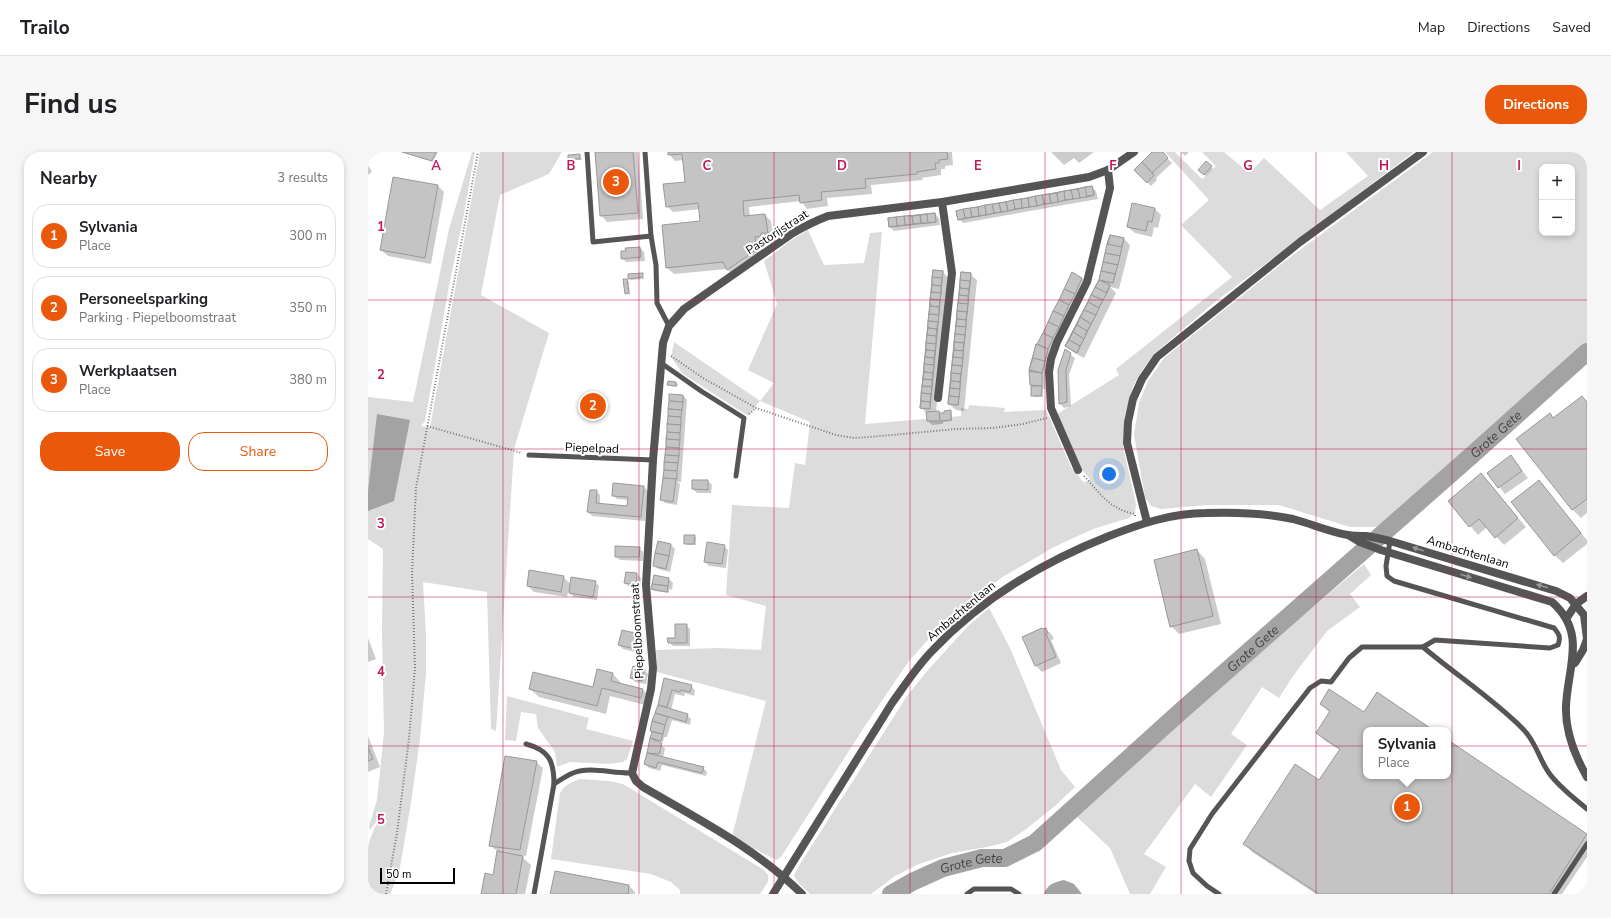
<!DOCTYPE html>
<html lang="en">
<head>
<meta charset="utf-8">
<style>
  :root { --surface:#fff; --page:#f6f6f6; --text:#202124; --muted:#757577; --line:#e0e0e0; --accent:#ea580c }
  body { margin:0; font-family:"Nunito Sans",sans-serif; background:var(--page); color:var(--text) }
  .controls { position:absolute; right:12px; top:12px; display:grid; overflow:hidden; border-radius:8px; box-shadow:0 2px 6px #0003 }
  .controls button { width:36px; height:36px; display:grid; place-items:center; padding:0; border:0; border-bottom:1px solid var(--line); background:var(--surface); color:var(--text); font:20px sans-serif }
  .scale { position:absolute; left:12px; bottom:10px; width:75px; box-sizing:border-box; padding-left:4px; border:2px solid #000; border-top:0; font-size:11px; line-height:14px; white-space:nowrap; color:#000; -webkit-text-stroke:3px #fff; paint-order:stroke }
  .you { position:absolute; left:741px; top:322px; width:14px; height:14px; margin:-10px; border:3px solid #fff; border-radius:50%; background:#1a73e8; box-shadow:0 0 0 6px #1a73e833 }
  .badge { display:grid; place-items:center; width:26px; height:26px; border-radius:50%; background:var(--accent); color:#fff; font-size:13px; font-weight:700 }
  .pin { position:absolute; translate:-50% -50%; border:2px solid #fff; box-shadow:0 1px 4px #0006 }
  .popup { position:absolute; left:995px; top:575px; width:88px; height:52px; box-sizing:border-box; display:grid; place-content:center; border-radius:8px; background:var(--surface); filter:drop-shadow(0 1px 3px #0005); font-size:13px; white-space:nowrap; color:var(--muted) }
  .popup b { font-size:15px; color:var(--text) }
  .popup::after { content:''; position:absolute; left:50%; top:100%; margin-left:-8px; border:8px solid transparent; border-top-color:var(--surface) }
  .list { margin:0; padding:0; list-style:none }
  h2 { display:flex; justify-content:space-between; align-items:center; height:52px; margin:0; padding:0 16px; font-size:17px }
  h2 small { font-size:13px; font-weight:400; color:var(--muted) }
  .list li { display:grid; grid-template-columns:26px 1fr auto; gap:12px; align-items:center; box-sizing:border-box; height:64px; margin:0 8px 8px; padding:0 8px; border:1px solid var(--line); border-radius:16px }
  .list b { display:block; font-size:15px; white-space:nowrap }
  .list p { margin:0; font-size:13px; white-space:nowrap; color:var(--muted) }
  .list em { font-size:13px; font-style:normal; color:var(--muted) }
  .actions { display:flex; gap:8px; padding:12px 16px }
  .actions a { flex:1; padding:9px 0; border:1px solid var(--accent); border-radius:16px; text-align:center; font-size:14px; color:var(--accent) }
  .actions .main { background:var(--accent); color:#fff }
  .map { position:relative; flex:none; width:1219px; height:742px; overflow:hidden; border-radius:16px }
  header { display:flex; align-items:center; gap:24px; box-sizing:border-box; height:56px; padding:0 20px; background:var(--surface); border-bottom:1px solid var(--line) }
  header strong { font-size:19px }
  nav { display:flex; gap:22px; margin-inline-start:auto; font-size:14px }
  .intro { display:flex; align-items:center; justify-content:space-between; box-sizing:border-box; height:96px; padding:0 24px }
  h1 { margin:0; font-size:28px }
  .button { padding:10px 18px; border-radius:16px; background:var(--accent); color:#fff; font-size:14px; font-weight:700 }
  main { display:flex; gap:24px; padding:0 24px }
  aside { flex:1; background:var(--surface); border-radius:16px; box-shadow:0 2px 6px #0003 }
  .map>svg:first-child { display:block }
</style>
</head>
<body>
<header>
<strong>Trailo</strong>
<nav><a>Map</a><a>Directions</a><a>Saved</a></nav>
</header>
<div class="intro"><h1>Find us</h1><a class="button">Directions</a></div>
<main>
<aside>
<h2>Nearby<small>3 results</small></h2>
<ul class="list">
<li><span class="badge">1</span><div><b>Sylvania</b><p>Place</p></div><em>300 m</em></li>
<li><span class="badge">2</span><div><b>Personeelsparking</b><p>Parking · Piepelboomstraat</p></div><em>350 m</em></li>
<li><span class="badge">3</span><div><b>Werkplaatsen</b><p>Place</p></div><em>380 m</em></li>
</ul>
<div class="actions"><a class="main">Save</a><a>Share</a></div>
</aside>
<div class="map">
<svg width="1219" height="742" viewBox="0 0 1219 742">
  <rect width="100%" height="100%" fill="#fff"/>
  <g fill="#dcdcdc" fill-rule="evenodd">
    <path d="M104 0H107L95 67 81 134 57 269 53 274 62 275 112 0H194L181 22 132 43 113 143 181 181 146 297 128 579 123 577 119 440 55 430 58 482V521L52 587 43 651 31 721 22 742H0C0 727 0 711 0 697 1 685 8 675 12 664L2 678 1 674 9 648 16 580 14 478 15 397 0 387V245L45 250 81 77Z"/>
    <path d="M797 0H807L834 27 848 14 834 0H856L875 16 879 11 885 17 896 6 952 58 1000 24 978 0H1046L848 149 787 201 775 217 765 234 757 263 755 295 768 352 767 361 761 366 725 377 686 395 633 426 569 478 540 510 493 580 413 705 408 708 364 685 398 549 289 520 288 498 351 496 393 498 398 454 358 443 364 353 421 356 427 311 437 313 442 270 392 249 380 264 315 222 303 205 306 190 392 249 406 231 380 218 409 152 396 109 422 89 440 78 456 113 496 111 502 81 514 80 497 272 593 264V256L600 257 601 253 637 256 636 260 678 258 703 315 716 331 722 327 713 317 689 262 751 223 748 217 864 125 813 73 841 48Z"/>
    <path d="M1065 0H1219V200L1021 375H982L911 353H839L793 357 783 354 777 345 766 283 771 251 780 229 796 206 917 109ZM1174 15H1204V81H1174Z"/>
    <path d="M996 412 1003 423 982 442 992 455 959 479 925 524 911 546 894 535 863 582 879 593 843 645 827 632 776 702 798 715 782 742H762L742 696 709 665 902 491Z"/>
    <path d="M621 456 642 496 693 618 707 635 688 653 657 678 639 690 619 695 584 701 551 712 527 724 503 742H442L428 728 426 723 432 712 539 544 560 518 600 474Z"/>
    <path d="M139 544 221 566 218 577 265 589 259 607 255 610 241 612 202 610 189 615 187 600 170 576 168 562 153 560 148 589 137 588Z"/>
    <path d="M212 627 241 629 255 632 396 718 400 723V730L392 742H312V738L303 730 283 722 183 707 192 641C197 633 203 630 212 627Z"/>
  </g>
  <g fill="#a3a3a3">
    <path d="M9 262 42 268 26 349 0 359V339Z"/>
    <path d="M696 728 706 732 714 742H676C679 732 687 730 696 728Z"/>
  </g>
  <g fill="#0003">
    <path d="M34 0H70L65 10Z"/>
    <path d="M228 0H270L275 67 239 70 233 63Z"/>
    <path d="M301 0H584L585 13 577 14V17H573V23L554 26 555 28 503 33 504 42 459 46 460 54 439 57 433 49 381 55 382 65 397 63 403 69 405 87H399V90L392 91 395 103 366 124 359 117 306 122 299 116 295 74 333 70 332 57 305 60 299 54 318 31 316 8 307 9 301 2Z"/>
    <path d="M683 0H726L711 11 706 6 696 13Z"/>
    <path d="M786 0H793L804 11 788 26 789 28 783 34 767 18Z"/>
    <path d="M813 0H821L817 4Z"/>
    <path d="M212 3 214 8H203L201 7Z"/>
    <path d="M839 10 845 17 838 24 831 18Z"/>
    <path d="M0 13 4 20 0 23Z"/>
    <path d="M70 34 76 40 63 112 20 104 13 98Z"/>
    <path d="M724 35 728 39 730 47 595 71 591 67Z"/>
    <path d="M787 57 793 63 790 76 786 75 784 85 767 81 760 75Z"/>
    <path d="M567 62 571 66 572 73 526 79 522 75Z"/>
    <path d="M756 87 762 93 751 137 742 135 748 141 716 206 705 200 699 194 732 128Z"/>
    <path d="M272 96 276 100 277 109 258 110 254 106 259 100Z"/>
    <path d="M574 120 581 126 568 260 577 262 582 259 584 261V269L575 270V272L564 273 560 269 559 262 553 255Z"/>
    <path d="M274 122 276 127 263 128 261 126Z"/>
    <path d="M602 122 609 128 596 259 588 258 581 252Z"/>
    <path d="M704 122 714 126 718 130 684 201 677 226V237H675V245H666L664 243 663 233 665 221 662 218 669 192Z"/>
    <path d="M259 128 261 130 262 143 258 141Z"/>
    <path d="M697 199 707 206 701 223 703 254 696 256 692 252Z"/>
    <path d="M301 230 308 231 310 232 309 235 302 234Z"/>
    <path d="M302 243H315L319 248 313 330H309L312 332 309 353 297 351 293 347Z"/>
    <path d="M1214 245 1219 250V361L1213 366 1205 358 1149 287 1181 262 1186 267Z"/>
    <path d="M1143 305 1160 326 1137 342 1120 321Z"/>
    <path d="M1113 323 1158 375 1136 393 1119 375 1110 383 1081 349Z"/>
    <path d="M340 329 344 333 343 341H329L325 337Z"/>
    <path d="M1171 329 1219 388V392L1195 411 1186 403Z"/>
    <path d="M246 332 276 335 280 339 277 369 224 364 220 360 228 339 232 343V353L260 355 261 348 249 347 245 343Z"/>
    <path d="M326 384 328 385V393H319L317 391Z"/>
    <path d="M303 393 307 397 302 420 290 417 286 413Z"/>
    <path d="M356 394 360 398 358 416 341 414 337 410Z"/>
    <path d="M271 396 275 400V409L252 408 248 404Z"/>
    <path d="M829 398 837 407 853 472 811 482 803 474Z"/>
    <path d="M258 421 269 422 273 426 272 436 261 435 257 431Z"/>
    <path d="M195 425 203 432 227 430 231 434 229 448 206 445 200 440 199 445 166 440 160 434Z"/>
    <path d="M301 427 305 431 304 438 301 437V441L286 439 284 437Z"/>
    <path d="M318 473 322 477V494H305L301 490 308 487Z"/>
    <path d="M678 477 684 483 686 487 683 488 693 511 674 520 668 514Z"/>
    <path d="M270 483 274 487 271 501 255 497 251 493Z"/>
    <path d="M0 486 8 507 0 510Z"/>
    <path d="M276 518 280 522 278 532 267 530 263 526Z"/>
    <path d="M245 522 253 531V532L275 538 283 546 281 554 242 544 238 562 171 545 162 537 225 536Z"/>
    <path d="M297 528 323 534 327 538 326 544 317 541 316 544 307 542 303 558 319 563 323 567 322 573 304 568 299 585H296L295 590 289 588 288 590 297 596 295 606 335 616 339 620 338 624 294 613 292 619 281 616 277 612 283 587 287 589 284 586 285 580 283 578Z"/>
    <path d="M953 552 1063 578H998V624H1080V589L1219 683V705L1194 742H948L884 700 876 691 951 629 972 598 957 589 949 581 962 561Z"/>
    <path d="M0 584 12 615 0 620Z"/>
    <path d="M168 610 175 616 158 704 152 703 163 713 157 742H114L126 724 130 700 122 693Z"/>
    <path d="M188 720 261 734 267 740V742H183Z"/>
  </g>
  <g fill="none" stroke-linecap="round" stroke-linejoin="round">
    <path stroke="#a3a3a3" stroke-width="18" id="s1" d="M523 742 544 730 575 716 614 706H637L667 691 812 560 1104 303 1219 200"/>
  </g>
  <g fill="#c4c4c4" stroke="#999">
    <path d="M34 0H68L64 9Z"/>
    <path d="M227 0H265L270 61 232 64Z"/>
    <path d="M300 0H579L580 7 571 8V11H567L568 17 549 20V22L497 27 498 36 453 40 454 48 432 51 431 43 375 49 376 64 397 62 400 81H393V84L387 85 389 97 359 118 355 110 298 116 294 73 332 69 330 51 298 55 295 32 317 30 314 2 300 3Z"/>
    <path d="M784 0H795L800 6 784 21 774 10Z"/>
    <path d="M212 2V7H200V3Z"/>
    <path d="M838 9 844 14 836 23 830 18Z"/>
    <path d="M774 10 786 23 779 31 766 18Z"/>
    <path d="M25 25 70 33 57 106 12 98Z"/>
    <path d="M724 34 726 43 719 45 717 35Z"/>
    <path d="M724 34 726 43 590 68 588 59Z"/>
    <path d="M717 35 719 45 712 46 710 37Z"/>
    <path d="M710 37 712 46 705 47 703 38Z"/>
    <path d="M703 38 705 47 697 48 696 39Z"/>
    <path d="M696 39 697 48 690 50 689 41Z"/>
    <path d="M689 41 690 50 683 51 681 42Z"/>
    <path d="M681 42 683 51 676 52 674 43Z"/>
    <path d="M674 43 676 52 669 54 667 44Z"/>
    <path d="M667 44 669 54 661 55 660 46Z"/>
    <path d="M660 46 661 55 654 56 653 47Z"/>
    <path d="M653 47 654 56 647 57 645 48Z"/>
    <path d="M645 48 647 57 640 59 638 50Z"/>
    <path d="M638 50 640 59 633 60 631 51Z"/>
    <path d="M631 51 633 60 626 61 624 52Z"/>
    <path d="M764 51 787 56 784 70 780 69 778 79 759 75Z"/>
    <path d="M624 52 626 61 618 63 617 53Z"/>
    <path d="M617 53 618 63 611 64 610 55Z"/>
    <path d="M610 55 611 64 604 65 602 56Z"/>
    <path d="M602 56 604 65 597 66 595 57Z"/>
    <path d="M595 57 597 66 590 68 588 59Z"/>
    <path d="M567 61 568 70 560 71 559 62Z"/>
    <path d="M567 61 568 70 521 75 520 66Z"/>
    <path d="M559 62 560 71H553L552 63Z"/>
    <path d="M552 63 553 71 545 72 544 64Z"/>
    <path d="M536 64H544L545 72 537 73Z"/>
    <path d="M536 64 537 73 529 74 528 65Z"/>
    <path d="M528 65 529 74 521 75 520 66Z"/>
    <path d="M742 83 756 86 754 95 739 92Z"/>
    <path d="M742 83 756 86 745 131 731 128Z"/>
    <path d="M739 92 754 95 752 104 737 101Z"/>
    <path d="M272 95 273 105 253 107V99H258L257 96Z"/>
    <path d="M737 101 752 104 750 113 735 110Z"/>
    <path d="M735 110 750 113 747 122 733 119Z"/>
    <path d="M565 118 575 119 574 126 564 125Z"/>
    <path d="M565 118 575 119 562 257 552 256Z"/>
    <path d="M733 119 747 122 745 131 731 128Z"/>
    <path d="M593 120 603 121 602 129 592 128Z"/>
    <path d="M593 120 603 121 590 253 580 252Z"/>
    <path d="M704 120 714 126 707 142 696 137Z"/>
    <path d="M275 121V125L260 127V122Z"/>
    <path d="M564 125 574 126 573 134 564 133Z"/>
    <path d="M255 127H259L261 141 257 142Z"/>
    <path d="M592 128 602 129 601 137 592 136Z"/>
    <path d="M731 128 742 133 739 141 727 135Z"/>
    <path d="M731 128 742 133 709 201 697 194Z"/>
    <path d="M564 133 573 134V141L563 140Z"/>
    <path d="M727 135 739 141 735 148 723 143Z"/>
    <path d="M592 136 601 137 600 144 591 143Z"/>
    <path d="M696 137 707 142 701 153 691 148Z"/>
    <path d="M563 140 573 141 572 148 562 147Z"/>
    <path d="M591 143 600 144V152L590 151Z"/>
    <path d="M723 143 735 148 731 156 720 150Z"/>
    <path d="M562 147 572 148 571 155 562 154Z"/>
    <path d="M691 148 701 153 696 164 685 159Z"/>
    <path d="M720 150 731 156 728 163 716 158Z"/>
    <path d="M590 151 600 152 599 160 589 159Z"/>
    <path d="M562 154 571 155V163L561 162Z"/>
    <path d="M716 158 728 163 723 172 712 165Z"/>
    <path d="M589 159 599 160 598 168 589 167Z"/>
    <path d="M685 159 696 164 691 175 680 170Z"/>
    <path d="M561 162 571 163 570 170 560 169Z"/>
    <path d="M712 165 723 172 719 179 709 173Z"/>
    <path d="M589 167 598 168V175L588 174Z"/>
    <path d="M560 169 570 170 569 177 560 176Z"/>
    <path d="M680 170 691 175 685 186 675 181Z"/>
    <path d="M709 173 719 179 716 187 705 180Z"/>
    <path d="M588 174 598 175 597 183 587 182Z"/>
    <path d="M560 176 569 177 568 184 559 183Z"/>
    <path d="M705 180 716 187 712 194 701 188Z"/>
    <path d="M675 181 685 186 680 197 669 192Z"/>
    <path d="M587 182 597 183 596 191 586 190Z"/>
    <path d="M559 183 568 184V192L558 191Z"/>
    <path d="M701 188 712 194 709 201 697 194Z"/>
    <path d="M586 190 596 191 595 199 586 198Z"/>
    <path d="M558 191 568 192 567 199 558 198Z"/>
    <path d="M668 192 680 197 677 209 665 206Z"/>
    <path d="M668 192 680 197 674 221 661 218Z"/>
    <path d="M697 197 703 201 698 218 699 250 691 252 690 218Z"/>
    <path d="M558 198 567 199 566 206 557 205Z"/>
    <path d="M586 198 595 199V206L585 205Z"/>
    <path d="M557 205 566 206V213L556 212Z"/>
    <path d="M585 205 595 206 594 214 584 213Z"/>
    <path d="M665 206 677 209 674 221 661 218Z"/>
    <path d="M556 212 566 213 565 221 556 220Z"/>
    <path d="M584 213 594 214 593 222 583 221Z"/>
    <path d="M661 219 674 221V234L662 233Z"/>
    <path d="M556 220 565 221 564 228 555 227Z"/>
    <path d="M583 221 593 222 592 230 583 229Z"/>
    <path d="M555 227 564 228V235L554 234Z"/>
    <path d="M300 229 308 230V234L299 233Z"/>
    <path d="M583 229 592 230V237L582 236Z"/>
    <path d="M554 234 564 235 563 242 553 241Z"/>
    <path d="M663 234H674L673 244H663Z"/>
    <path d="M582 236 592 237 591 245 581 244Z"/>
    <path d="M553 241 563 242 562 250 553 249Z"/>
    <path d="M301 242 315 243V250L301 249Z"/>
    <path d="M581 244 591 245 590 253 580 252Z"/>
    <path d="M1214 244 1219 250V347L1204 358 1148 287 1182 261 1185 266Z"/>
    <path d="M301 249 315 250 314 258 300 257Z"/>
    <path d="M553 249 562 250V257L552 256Z"/>
    <path d="M300 257 314 258 313 265 300 264Z"/>
    <path d="M583 258V268L572 269 571 261H576V259Z"/>
    <path d="M571 259 572 269H559L558 260Z"/>
    <path d="M300 264 313 265V273L299 272Z"/>
    <path d="M299 272 313 273 312 281 299 280Z"/>
    <path d="M299 280 312 281V288L298 287Z"/>
    <path d="M298 287 312 288 311 296 298 295Z"/>
    <path d="M298 295 311 296V304L297 303Z"/>
    <path d="M297 303 311 304 310 311 296 310Z"/>
    <path d="M1143 303 1154 319 1130 336 1119 321Z"/>
    <path d="M296 310 310 311 309 319 296 318Z"/>
    <path d="M296 318 309 319V327L295 326Z"/>
    <path d="M1113 321 1150 366 1127 386 1111 367 1101 375 1080 349Z"/>
    <path d="M295 326 308 327 305 350 292 348Z"/>
    <path d="M324 328H340V338L324 337Z"/>
    <path d="M1171 328 1213 381 1186 404 1143 350Z"/>
    <path d="M245 331 276 334 273 365 219 360 222 338H229L228 351 259 354 260 345 244 344Z"/>
    <path d="M316 383H327L326 392H316Z"/>
    <path d="M290 389 303 392 301 404 287 401Z"/>
    <path d="M339 390 357 393 354 412 336 410Z"/>
    <path d="M247 394 272 395 271 405H247Z"/>
    <path d="M829 397 845 464 802 475 786 408Z"/>
    <path d="M287 401 301 404 298 417 285 414Z"/>
    <path d="M161 418 196 424 193 440 159 434Z"/>
    <path d="M258 420 269 421 268 433 256 431Z"/>
    <path d="M286 423 301 426 300 434 284 432Z"/>
    <path d="M203 425 228 429 225 445 201 441Z"/>
    <path d="M284 432 300 434 299 440 283 437Z"/>
    <path d="M307 472H319V491H300L299 486H307Z"/>
    <path d="M674 476 675 477 678 476 680 481 678 482 688 505 667 514 654 485Z"/>
    <path d="M254 478 271 482 267 497 250 493Z"/>
    <path d="M265 514 277 517 274 529 262 526Z"/>
    <path d="M229 517 245 521 243 529 275 537 273 546 234 536 229 554 161 537 165 520 225 535Z"/>
    <path d="M296 526 324 533 322 540 313 538 312 540 304 538 299 555 290 553Z"/>
    <path d="M961 537 996 560 1009 540 1065 578H998V624H1080V588L1219 682 1181 742H951L875 692 927 612 951 628 972 597 948 581 962 559 952 552Z"/>
    <path d="M290 553 320 562 318 570 287 561Z"/>
    <path d="M287 561 300 565 297 573 284 569Z"/>
    <path d="M284 569 297 573 295 582 282 579Z"/>
    <path d="M284 580 295 582 293 589 282 586Z"/>
    <path d="M282 586 294 591 291 602 279 601Z"/>
    <path d="M0 595 5 607 0 609Z"/>
    <path d="M279 601 336 615 334 621 290 610 288 616 276 612Z"/>
    <path d="M137 604 169 609 152 698 121 694Z"/>
    <path d="M129 699 155 704 148 742H113L117 721 125 723Z"/>
    <path d="M187 719 261 733 260 742H182Z"/>
  </g>
  <g fill="none" stroke-linecap="round" stroke-linejoin="round">
    <g stroke="#777" stroke-width="2" stroke-dasharray="1 2" stroke-linecap="butt">
      <path d="M303 204 335 226 388 256 468 283 486 286 502 285 588 277 625 276 655 272 679 266"/>
      <path d="M381 262 388 256"/>
      <path d="M59 274 154 301"/>
      <path d="M716 324C733 342 741 357 767 362V366"/>
      <path d="M18 742 29 681 41 587 47 516 44 421 48 336 110 0"/>
    </g>
    <g stroke="#555" stroke-width="5">
      <path d="M219 0 225 90 283 84"/>
      <path d="M277 0 283 84 288 113 289 151 301 174"/>
      <path d="M293 211 333 239 376 266 368 324"/>
      <path d="M161 303 285 308"/>
      <path d="M1055 495C1088 523 1124 546 1155 577 1168 590 1171 607 1181 621 1191 635 1206 646 1219 657"/>
      <path d="M158 592C181 598 186 609 186 632L166 742"/>
      <path d="M186 632C192 628 198 624 205 621 223 614 245 622 264 621"/>
      <path d="M599 742 606 737H643L651 742"/>
      <path d="M851 742 839 734 825 721 821 709 822 697 844 662 942 536 953 529 963 530 981 506 994 495H1055L1067 488 1182 496 1190 493C1193 485 1191 482 1186 476L1026 429 1019 424 1018 414 1022 389"/>
      <path d="M1186 742 1219 692"/>
    </g>
    <g stroke="#555" stroke-width="8">
      <path d="M570 246 584 121 574 50"/>
      <path d="M710 318 683 256 681 220 683 207 689 190 719 130 742 36 740 18"/>
      <path d="M779 370 759 291 760 270 765 247 774 227 789 205 932 90 1055 0"/>
      <path d="M434 742C389 697 330 667 275 635L268 629 264 621 283 537 285 516 278 433 285 308 295 191 301 174 316 157 425 81C437 74 447 69 460 64L574 50 721 25 740 18 766 0"/>
    </g>
    <g stroke="#555" stroke-width="8">
      <path d="M982 384 992 390 1013 398 1184 450C1219 481 1200 513 1198 554 1197 579 1207 604 1219 625"/>
      <path d="M1200 464 1208 452 1219 444"/>
      <path d="M405 742 524 551C537 533 549 514 565 498 614 446 675 410 741 384 772 372 804 361 838 361 867 360 897 361 925 367 944 372 962 380 980 383 986 384 992 384 998 384 1006 385 1014 387 1022 389L1188 439 1202 446 1216 463 1219 487 1215 498 1207 511"/>
    </g>
  </g>
  <defs><path id="oneway-solid" d="M-6-.8H1V-3.2L6.5 0L1 3.2V.8H-6Z"/></defs>
  <g fill="#999">
    <use href="#oneway-solid" transform="translate(1050 397) rotate(-163)"/>
    <use href="#oneway-solid" transform="translate(1098 424) rotate(17)"/>
    <use href="#oneway-solid" transform="translate(1174 434) rotate(-163)"/>
  </g>
  <path fill="none" stroke="#c2185b" stroke-width="1" stroke-opacity="0.55" d="M135 0V742M271 0V742M406 0V742M542 0V742M677 0V742M813 0V742M948 0V742M1084 0V742M0 148H1219M0 297H1219M0 445H1219M0 594H1219"/>
  <g text-anchor="middle" stroke-width="4" stroke-linejoin="round" paint-order="stroke">
    <g font-size="12" fill="#000" stroke="#fff">
      <text transform="translate(409 80) rotate(-33)" y="4">Pastorijstraat</text>
      <text transform="translate(224 296) rotate(2)" y="4">Piepelpad</text>
      <text transform="translate(1100 400) rotate(17)" y="4">Ambachtenlaan</text>
      <text transform="translate(593 459) rotate(-40)" y="4">Ambachtenlaan</text>
      <text transform="translate(269 479) rotate(-93)" y="4">Piepelboomstraat</text>
    </g>
    <g font-size="13" font-style="italic" fill="#444" stroke="#fff">
      <text dy="5" stroke="none"><textPath href="#s1" startOffset="771">Grote Gete</textPath></text>
      <text dy="5" stroke="none"><textPath href="#s1" startOffset="447">Grote Gete</textPath></text>
      <text dy="5" stroke="none"><textPath href="#s1" startOffset="87">Grote Gete</textPath></text>
    </g>
  </g>
  <g font-size="13" text-anchor="middle" font-weight="bold" fill="#c2185b" stroke="#fff" stroke-width="4" stroke-linejoin="round" paint-order="stroke">
    <text x="68" y="18">A</text>
    <text x="203" y="18">B</text>
    <text x="339" y="18">C</text>
    <text x="474" y="18">D</text>
    <text x="610" y="18">E</text>
    <text x="745" y="18">F</text>
    <text x="880" y="18">G</text>
    <text x="1016" y="18">H</text>
    <text x="1151" y="18">I</text>
    <text x="13" y="79">1</text>
    <text x="13" y="227">2</text>
    <text x="13" y="376">3</text>
    <text x="13" y="524">4</text>
    <text x="13" y="672">5</text>
  </g>
</svg>
<div class="controls">
<button>+</button>
<button>−</button>
</div>
<div class="scale">50 m</div>
<div class="you"></div>
<div class="pin badge" style="left:1039px;top:655px">1</div>
<div class="popup"><b>Sylvania</b>Place</div>
<div class="pin badge" style="left:225px;top:254px">2</div>
<div class="pin badge" style="left:248px;top:30px">3</div>
</div>
</main>
</body>
</html>
